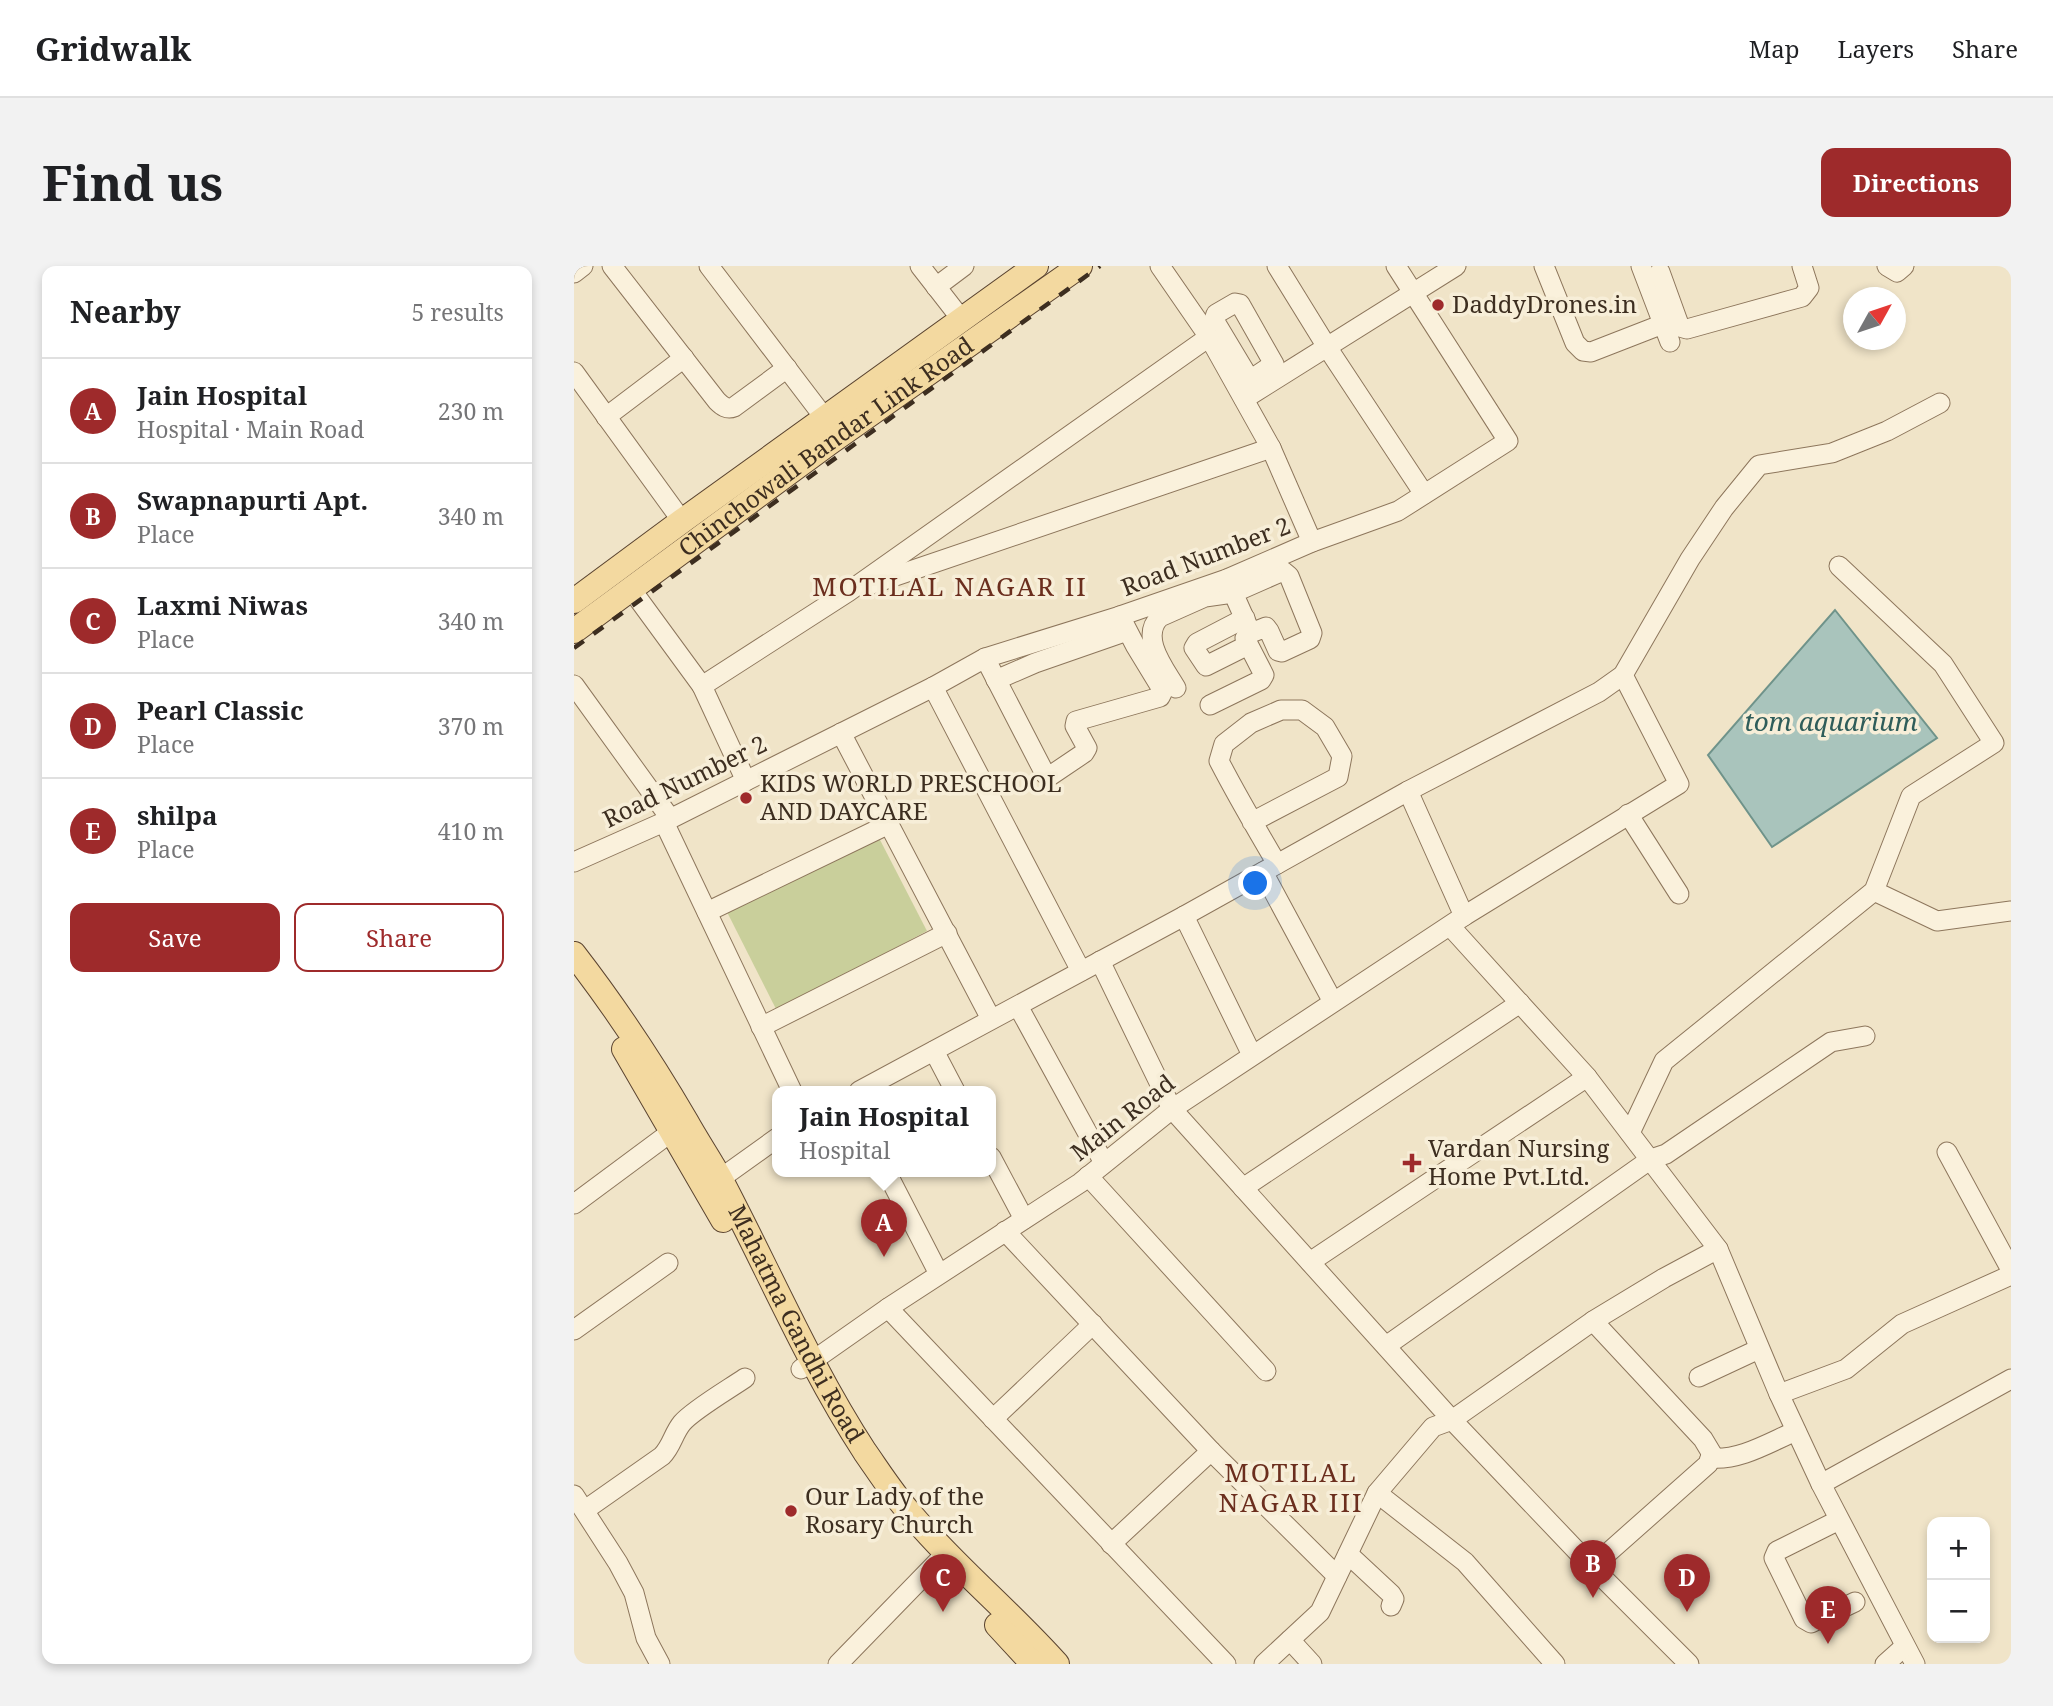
<!DOCTYPE html>
<html lang="en">
<head>
<meta charset="utf-8">
<style>
  :root { --surface:#fff; --page:#f2f2f2; --text:#202124; --muted:#757577; --line:#e0e0e0; --accent:#9e2a2b }
  body { margin:0; font-family:"Noto Serif",serif; background:var(--page); color:var(--text) }
  .controls { position:absolute; right:21px; bottom:21px; display:grid; overflow:hidden; border-radius:14px; box-shadow:0 4px 10px #0003 }
  .controls button { width:63px; height:63px; display:grid; place-items:center; padding:0; border:0; border-bottom:2px solid var(--line); background:var(--surface); color:var(--text); font:35px sans-serif }
  .compass { position:absolute; left:1269px; top:21px; width:63px; height:63px; border-radius:50%; background:var(--surface); box-shadow:0 4px 10px #0003; rotate:50deg }
  .you { position:absolute; left:682px; top:618px; width:24px; height:24px; margin:-18px; border:5px solid #fff; border-radius:50%; background:#1a73e8; box-shadow:0 0 0 10px #1a73e833 }
  .badge { display:grid; place-items:center; width:46px; height:46px; border-radius:50%; background:var(--accent); color:#fff; font-size:23px; font-weight:700 }
  .pin { position:absolute; translate:-50% -58px; filter:drop-shadow(0 2px 4px #0008) }
  .pin::after { content:''; position:absolute; top:37px; width:24px; height:21px; background:inherit; clip-path:polygon(0 0,100% 0,50% 100%) }
  .popup { position:absolute; left:198px; top:820px; width:224px; height:91px; box-sizing:border-box; display:grid; place-content:center; border-radius:14px; background:var(--surface); filter:drop-shadow(0 2px 5px #0005); font-size:23px; white-space:nowrap; color:var(--muted) }
  .popup b { font-size:26px; color:var(--text) }
  .popup::after { content:''; position:absolute; left:50%; top:100%; margin-left:-14px; border:14px solid transparent; border-top-color:var(--surface) }
  .list { margin:0; padding:0; list-style:none }
  h2 { display:flex; justify-content:space-between; align-items:center; height:91px; margin:0; padding:0 28px; font-size:30px }
  h2 small { font-size:23px; font-weight:400; color:var(--muted) }
  .list li { display:grid; grid-template-columns:46px 1fr auto; gap:21px; align-items:center; box-sizing:border-box; height:105px; padding:0 28px; border-top:2px solid var(--line) }
  .list b { display:block; font-size:26px; white-space:nowrap }
  .list p { margin:0; font-size:23px; white-space:nowrap; color:var(--muted) }
  .list em { font-size:23px; font-style:normal; color:var(--muted) }
  .actions { display:flex; gap:14px; padding:21px 28px }
  .actions a { flex:1; padding:16px 0; border:2px solid var(--accent); border-radius:14px; text-align:center; font-size:24px; color:var(--accent) }
  .actions .main { background:var(--accent); color:#fff }
  .map { position:relative; flex:none; width:1437px; height:1398px; overflow:hidden; border-radius:14px }
  header { display:flex; align-items:center; gap:42px; box-sizing:border-box; height:98px; padding:0 35px; background:var(--surface); border-bottom:2px solid var(--line) }
  header strong { font-size:33px }
  nav { display:flex; gap:38px; margin-inline-start:auto; font-size:24px }
  .intro { display:flex; align-items:center; justify-content:space-between; box-sizing:border-box; height:168px; padding:0 42px }
  h1 { margin:0; font-size:49px }
  .button { padding:18px 32px; border-radius:14px; background:var(--accent); color:#fff; font-size:24px; font-weight:700 }
  main { display:flex; gap:42px; padding:0 42px }
  aside { flex:1; background:var(--surface); border-radius:14px; box-shadow:0 4px 10px #0003 }
  .map>svg:first-child { display:block }
</style>
</head>
<body>
<header>
<strong>Gridwalk</strong>
<nav><a>Map</a><a>Layers</a><a>Share</a></nav>
</header>
<div class="intro"><h1>Find us</h1><a class="button">Directions</a></div>
<main>
<aside>
<h2>Nearby<small>5 results</small></h2>
<ul class="list">
<li><span class="badge">A</span><div><b>Jain Hospital</b><p>Hospital · Main Road</p></div><em>230 m</em></li>
<li><span class="badge">B</span><div><b>Swapnapurti Apt.</b><p>Place</p></div><em>340 m</em></li>
<li><span class="badge">C</span><div><b>Laxmi Niwas</b><p>Place</p></div><em>340 m</em></li>
<li><span class="badge">D</span><div><b>Pearl Classic</b><p>Place</p></div><em>370 m</em></li>
<li><span class="badge">E</span><div><b>shilpa</b><p>Place</p></div><em>410 m</em></li>
</ul>
<div class="actions"><a class="main">Save</a><a>Share</a></div>
</aside>
<div class="map">
<svg width="1437" height="1398" viewBox="0 0 1437 1398">
  <rect width="100%" height="100%" fill="#f0e4c8"/>
  <path fill="#c9cf9b" d="M304 570 353 665 203 745 153 646Z"/>
  <path fill="#a9c4bc" stroke="#6f938a" stroke-width="2" d="M1261 344 1363 472 1198 581 1134 489Z"/>
  <g fill="none" stroke-linecap="round" stroke-linejoin="round">
    <defs>
      <g id="minor">
        <path d="M38 0 143 135C148 140 153 144 160 141L213 102"/>
        <path d="M135 0 259 163"/>
        <path d="M346 0 388 54"/>
        <path d="M586 0 635 71 697 182 738 276"/>
        <path d="M703 0 753 81 850 228"/>
        <path d="M970 0 1001 77 1009 85 1017 86 1089 58"/>
        <path d="M1067 0 1096 76"/>
        <path d="M1313 0 1323 6 1330 0"/>
        <path d="M1086 6 1103 53 1106 61 1113 63 1228 31 1235 22 1228 0"/>
        <path d="M0 7 9 0"/>
        <path d="M362 21 390 0"/>
        <path d="M0 106 108 255"/>
        <path d="M676 114 640 54 642 48 661 37 666 38 700 98 679 112"/>
        <path d="M670 133 882 0"/>
        <path d="M32 151 110 92"/>
        <path d="M295 319 697 182"/>
        <path d="M57 323 128 420"/>
        <path d="M671 352 623 377 620 382 632 400 674 379"/>
        <path d="M411 392 471 508 476 510 510 487 513 482 501 460 502 455 586 431 589 425 561 379 546 350"/>
        <path d="M422 414 461 397 553 365"/>
        <path d="M0 419 96 552"/>
        <path d="M359 421 507 705"/>
        <path d="M602 422C591 403 565 371 586 351L631 331 659 327 709 305 715 310 738 367 736 373 708 386 704 385 695 365 692 361 677 367C669 349 661 331 653 313"/>
        <path d="M636 439 687 414 690 409 671 372 674 370"/>
        <path d="M267 467 417 753"/>
        <path d="M172 515 128 420 274 326 635 71"/>
        <path d="M834 525 890 650"/>
        <path d="M1054 548 1105 628"/>
        <path d="M90 556 218 825"/>
        <path d="M678 556 764 511 768 490 751 461 728 444H707L677 457 650 478 645 495C663 530 683 564 703 598"/>
        <path d="M0 596 90 556 359 421 411 392 546 350 653 313 738 276 824 245 934 175 822 0"/>
        <path d="M689 606 759 736"/>
        <path d="M1300 625 1363 655 1437 645"/>
        <path d="M133 646 315 558"/>
        <path d="M610 650 678 789"/>
        <path d="M876 660 1013 811 1144 983 1205 1128 1247 1218 1341 1398"/>
        <path d="M526 695 598 843 878 1154 859 1161 803 1227 746 1346 690 1398"/>
        <path d="M444 740 530 897"/>
        <path d="M187 761 373 667"/>
        <path d="M360 785 381 825"/>
        <path d="M285 825 610 650 834 525 1025 426 1049 409 1116 293 1150 242 1185 199 1258 187 1313 165 1366 137"/>
        <path d="M1056 867 1090 795 1300 625 1337 530 1420 477 1369 398 1265 300"/>
        <path d="M1373 886 1437 1004"/>
        <path d="M417 891 450 953"/>
        <path d="M312 905 365 1008"/>
        <path d="M514 910 692 1105"/>
        <path d="M136 920 203 872"/>
        <path d="M669 922 946 737"/>
        <path d="M0 938 108 858"/>
        <path d="M431 965 637 1185"/>
        <path d="M736 996 1013 811"/>
        <path d="M314 1042 652 1398"/>
        <path d="M0 1064 94 997"/>
        <path d="M812 1080 1077 893 1092 888 1257 776 1291 770"/>
        <path d="M227 1103 314 1042 506 917 598 843 890 650 1105 518 1049 409"/>
        <path d="M1125 1111 1185 1083"/>
        <path d="M1205 1128 1272 1103 1328 1058 1437 1009"/>
        <path d="M419 1153 519 1058"/>
        <path d="M1136 1192C1166 1195 1196 1176 1222 1165"/>
        <path d="M1247 1218 1437 1113"/>
        <path d="M803 1227 891 1296 981 1398"/>
        <path d="M0 1229 44 1297 60 1327 72 1372 86 1398"/>
        <path d="M11 1244 88 1190C98 1180 99 1168 108 1157 119 1144 155 1123 171 1112"/>
        <path d="M1265 1254 1203 1285 1200 1292 1230 1353 1237 1357 1281 1336"/>
        <path d="M537 1278 637 1185 763 1310"/>
        <path d="M774 1288 817 1328 820 1333 817 1340"/>
        <path d="M1018 1301 1134 1198 1138 1188 1129 1173 1019 1055"/>
        <path d="M716 1374 738 1398"/>
        <path d="M264 1398 372 1287"/>
        <path d="M1115 1398 1018 1301 878 1154 1019 1055 1090 1012 1144 983"/>
        <path d="M1311 1398 1330 1381"/>
      </g>
      <g id="major">
        <path d="M0 335 108 255 462 0"/>
        <path id="s1" d="M0 365 255 177 506 0"/>
        <path id="s2" d="M0 688C41 741 78 797 112 855 123 875 136 894 147 914 195 1005 235 1100 291 1186 305 1206 319 1228 335 1246 380 1300 436 1345 483 1398"/>
        <path d="M50 783 149 954"/>
        <path d="M423 1359 459 1398"/>
      </g>
    </defs>
    <use href="#minor" stroke="#8d765c" stroke-width="21"/>
    <use href="#major" stroke="#5b4430" stroke-width="26"/>
    <use href="#minor" stroke="#faf1dc" stroke-width="19"/>
    <use href="#major" stroke="#f3d9a0" stroke-width="24"/>
    <path stroke="#3d2e20" stroke-width="4.5" stroke-dasharray="12 12" stroke-linecap="butt" d="M0 382 526 0"/>
  </g>
  <g fill="#9e2a2b" stroke="#f7eed8" stroke-width="2.5">
    <circle cx="864" cy="39" r="7"/>
    <circle cx="172" cy="532" r="7"/>
    <path d="M834.5 886.5h7v7h7v7h-7v7h-7v-7h-7v-7h7z"/>
    <circle cx="217" cy="1245" r="7"/>
  </g>
  <g text-anchor="middle" stroke-width="7" stroke-linejoin="round" paint-order="stroke">
    <g font-size="24" fill="#3d2e20" stroke="#f7eed8" text-anchor="start">
      <text x="878" y="47">DaddyDrones.in</text>
      <text x="186" y="526">KIDS WORLD PRESCHOOL<tspan x="186" dy="28">AND DAYCARE</tspan></text>
      <text x="854" y="891">Vardan Nursing<tspan x="854" dy="28">Home Pvt.Ltd.</tspan></text>
      <text x="231" y="1239">Our Lady of the<tspan x="231" dy="28">Rosary Church</tspan></text>
    </g>
    <g font-size="24" fill="#3d2e20" stroke="#f7eed8">
      <text dy="8" stroke="none"><textPath href="#s1" startOffset="312">Chinchowali Bandar Link Road</textPath></text>
      <text transform="translate(632 291) rotate(-21)" y="8">Road Number 2</text>
      <text transform="translate(111 516) rotate(-26)" y="8">Road Number 2</text>
      <text transform="translate(549 852) rotate(-38)" y="8">Main Road</text>
      <text dy="8" stroke="none"><textPath href="#s2" startOffset="432">Mahatma Gandhi Road</textPath></text>
    </g>
    <g font-size="26" letter-spacing="2" fill="#6b2e1e" stroke="#f7eed8">
      <text x="376" y="330">MOTILAL NAGAR II</text>
      <text x="717" y="1216">MOTILAL<tspan x="717" dy="30">NAGAR III</tspan></text>
    </g>
    <g font-size="26" font-style="italic" fill="#2f5d5a" stroke="#f7eed8">
      <text x="1257" y="465">tom aquarium</text>
    </g>
  </g>
</svg>
<div class="controls">
<button>+</button>
<button>−</button>
</div>
<svg class="compass" viewBox="-18 -18 36 36"><path d="M0-13l5 13h-10z" fill="#e53935"/><path d="M0 13l5-13h-10z" fill="#757577"/></svg>
<div class="you"></div>
<div class="pin badge" style="left:310px;top:991px">A</div>
<div class="popup"><b>Jain Hospital</b>Hospital</div>
<div class="pin badge" style="left:1019px;top:1332px">B</div>
<div class="pin badge" style="left:369px;top:1346px">C</div>
<div class="pin badge" style="left:1113px;top:1346px">D</div>
<div class="pin badge" style="left:1254px;top:1378px">E</div>
</div>
</main>
</body>
</html>
